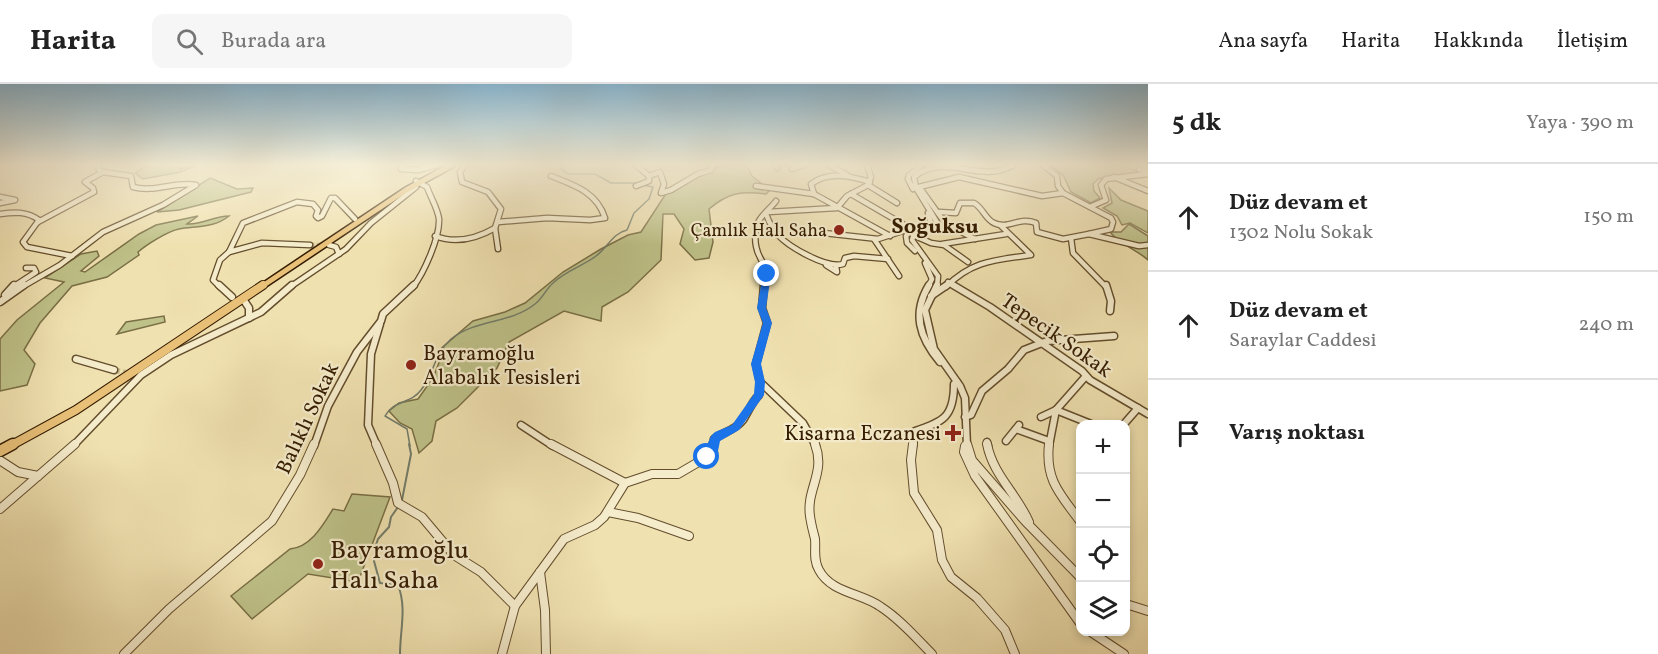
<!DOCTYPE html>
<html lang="tr">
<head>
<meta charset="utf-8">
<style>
  :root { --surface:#fff; --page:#f6f6f6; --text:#222; --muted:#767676; --line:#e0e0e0 }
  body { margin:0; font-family:Vollkorn,serif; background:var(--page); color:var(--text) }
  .controls { position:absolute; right:18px; bottom:18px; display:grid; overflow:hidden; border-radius:12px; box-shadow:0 3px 9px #0003 }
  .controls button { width:54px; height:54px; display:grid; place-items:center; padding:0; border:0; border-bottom:2px solid var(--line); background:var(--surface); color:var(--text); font:30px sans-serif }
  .stop { position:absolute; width:18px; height:18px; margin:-14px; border:4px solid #1a73e8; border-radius:50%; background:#fff }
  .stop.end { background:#1a73e8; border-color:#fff; box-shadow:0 2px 6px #0008 }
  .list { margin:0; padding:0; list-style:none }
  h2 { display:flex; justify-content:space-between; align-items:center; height:78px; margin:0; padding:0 24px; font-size:26px }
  h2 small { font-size:20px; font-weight:400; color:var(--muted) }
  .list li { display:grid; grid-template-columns:39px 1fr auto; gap:18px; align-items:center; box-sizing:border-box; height:108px; padding:0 24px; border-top:2px solid var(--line) }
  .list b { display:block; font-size:22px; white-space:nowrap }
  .list p { margin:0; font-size:20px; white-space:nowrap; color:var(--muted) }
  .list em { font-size:20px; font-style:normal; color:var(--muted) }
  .icon { flex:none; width:33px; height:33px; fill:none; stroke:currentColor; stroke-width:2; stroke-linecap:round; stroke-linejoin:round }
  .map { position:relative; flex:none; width:1148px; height:570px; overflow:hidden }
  header { display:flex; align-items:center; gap:36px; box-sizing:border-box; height:84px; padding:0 30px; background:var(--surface); border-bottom:2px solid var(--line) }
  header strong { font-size:28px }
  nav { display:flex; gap:33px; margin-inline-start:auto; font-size:21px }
  .search { width:420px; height:54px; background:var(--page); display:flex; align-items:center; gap:15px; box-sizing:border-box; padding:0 21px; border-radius:12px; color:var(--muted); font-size:22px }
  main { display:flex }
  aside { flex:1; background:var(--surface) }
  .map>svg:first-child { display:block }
</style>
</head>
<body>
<header>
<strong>Harita</strong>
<div class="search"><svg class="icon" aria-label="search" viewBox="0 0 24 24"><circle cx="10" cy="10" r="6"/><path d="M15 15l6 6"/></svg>Burada ara</div>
<nav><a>Ana sayfa</a><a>Harita</a><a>Hakkında</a><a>İletişim</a></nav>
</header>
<main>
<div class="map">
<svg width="1148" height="570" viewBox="0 0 1148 570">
  <rect width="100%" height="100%" fill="#f0e1b0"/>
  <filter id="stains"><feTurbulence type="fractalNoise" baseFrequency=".00333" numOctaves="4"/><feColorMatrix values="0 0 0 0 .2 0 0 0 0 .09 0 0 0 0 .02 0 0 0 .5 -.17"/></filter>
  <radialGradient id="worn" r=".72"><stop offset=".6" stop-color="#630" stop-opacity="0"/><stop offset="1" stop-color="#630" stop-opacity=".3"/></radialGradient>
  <g fill="#bec188" stroke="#796e44" stroke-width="1.5">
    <path d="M148 81H173L181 85 190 81H197L180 88 143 95 135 89Z"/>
    <path d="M722 81H746L752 92 770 106 766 110C742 107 729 108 709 125L713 158 709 174 695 176 680 160 684 145 674 130H663L661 176 628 208 602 223 601 237 564 227 509 258 497 284 457 324 436 337 432 357 419 369 412 345 400 339 389 327 399 319 418 315 433 294 440 276 437 268 473 237 505 228 525 219 563 188 601 165 628 151 641 148 667 108Z"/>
    <path d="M1050 81H1122L1138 88 1098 95 1093 100 1094 107 1100 114 1091 119 1071 108 1063 91Z"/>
    <path d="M210 94 237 105 253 104 251 108 179 126 157 128Z"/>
    <path d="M1109 104 1121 116 1148 127V149L1130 139 1122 141 1117 132 1103 124 1112 119Z"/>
    <path d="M198 132 187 140C202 141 214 132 229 132 214 144 197 142 179 145 168 147 146 161 138 168L139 171 107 193 72 202 40 239 24 266 35 280 27 301 0 307V255L17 236 64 198 45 194 81 170 97 167 99 172 81 187 85 188 139 150 156 141Z"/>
    <path d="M1129 140 1148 152V176C1136 165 1119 160 1110 148H1121Z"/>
    <path d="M164 232 165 238 117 250 126 238Z"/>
    <path d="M352 410 390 413 358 498 308 490 252 535 231 512 290 465C311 463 323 441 333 425L344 427Z"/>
  </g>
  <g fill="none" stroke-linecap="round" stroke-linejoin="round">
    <g stroke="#727c6a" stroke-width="1.5">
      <path d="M562 81V86L569 90H595L611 99H638"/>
      <path d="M410 362 407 345 385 332C393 316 411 320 421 306 434 290 434 270 451 255 476 235 510 240 535 220 543 214 546 205 553 199 565 187 583 182 596 172 608 163 613 149 627 146L634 129 649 115 653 103 643 101"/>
    </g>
    <g stroke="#727c6a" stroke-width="2">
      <path d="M402 416 411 370 409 360"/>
      <path d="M398 423 391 433 389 443 378 455 375 464 374 477 380 499 398 501C407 524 400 546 400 570"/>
    </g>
    <path stroke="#caba8d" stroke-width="4.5" stroke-dasharray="4.5 2" stroke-linecap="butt" d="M310 161H327"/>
    <path stroke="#caba8d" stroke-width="6" stroke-dasharray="6 3" stroke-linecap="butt" d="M114 286 131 290"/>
    <defs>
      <g id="minor-far2">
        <path d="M403 81 401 85 418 86 437 81"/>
        <path d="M465 81 460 88 462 98 488 108 501 125 495 144 498 165"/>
        <path d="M636 81 649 92 660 88 664 100 661 109 671 106 698 90 711 86 713 81"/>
        <path d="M775 81 777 84"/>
        <path d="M829 81 847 91"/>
        <path d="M1043 81 1057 92 1058 102 1063 109"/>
        <path d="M792 85 804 81"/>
        <path d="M1147 89 1139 85 1148 84"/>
        <path d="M1114 93 1148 107"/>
        <path d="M868 101 897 119"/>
        <path d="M636 102 649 97V92"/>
        <path d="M756 102 814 110 890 152"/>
        <path d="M915 104 959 93 1042 112 1063 109 1111 134 1113 138 1111 145 1089 150"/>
        <path d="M920 104 945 139 935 144"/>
        <path d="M913 105 908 95 909 91 920 83"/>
        <path d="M814 110 811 100C828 87 851 92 870 98"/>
        <path d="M851 110 906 142"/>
        <path d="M0 113 15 116 0 119"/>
        <path d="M1092 122 1106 116 1101 101 1106 95 1148 90"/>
        <path d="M768 128 837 124 847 112 868 101 871 93 867 81"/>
        <path d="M939 128 956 129 960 119H974C983 124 985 135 994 139 1008 146 1019 132 1036 139L1037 148 1063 155 1089 150 1139 162 1148 161"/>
        <path d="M0 130C14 128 27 127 39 136L23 158 27 163 72 172"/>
        <path d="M766 130C769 138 772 145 778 151 789 163 827 185 843 180L845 174 854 172 888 175"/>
        <path d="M38 138 94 108 93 104 85 98 103 88"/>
        <path d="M498 138 547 134 590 136 605 134C597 108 574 101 551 92"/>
        <path d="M944 139 975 155"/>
        <path d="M824 149 878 155 912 144 915 145 913 151 931 159 944 161 968 178"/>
        <path d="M435 152C456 160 476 155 495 144"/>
        <path d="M1071 154 1073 169 1106 203"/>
        <path d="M874 155 899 192"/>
        <path d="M942 160 1006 150"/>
        <path d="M310 161 262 159 229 168 243 139 297 118 313 120 318 126 316 132 318 134 322 132 331 114H335L355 135"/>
        <path d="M329 161 336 163 339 170"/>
        <path d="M915 167 907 159 906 152 912 146 931 139 928 129"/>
        <path d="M925 179 932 195 928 203"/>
        <path d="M826 181 837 188 836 182"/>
        <path d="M948 198 956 203"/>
        <path d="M13 203 36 188 34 184H26"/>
        <path d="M22 203 60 181 103 148 163 121 196 101C174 97 155 109 133 103L131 92 103 88 99 86 98 81"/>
        <path d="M220 203 213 196 220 176 229 168"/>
        <path d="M290 203 346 165 371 139 416 103"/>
        <path d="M413 203C424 189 440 153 439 135 438 125 430 112 427 103L416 97"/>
        <path d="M764 203 766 183C756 170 752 156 758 139 760 132 771 124 776 117"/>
        <path d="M937 203 938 192 912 156 914 150 938 140 916 104 914 93C946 67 980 101 1013 81"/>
        <path d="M946 203C972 176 997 176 1031 171L1000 141"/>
      </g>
      <g id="minor-far1">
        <path d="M219 201 232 213"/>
        <path d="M929 201C912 229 919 253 940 278"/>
        <path d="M937 201 925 226 934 265 960 302 965 314 967 362"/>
        <path d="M953 201 990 223 1082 287 1090 296 1148 330"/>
        <path d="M1106 201 1111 217 1110 227"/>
        <path d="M5 211 14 201"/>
        <path d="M931 212 947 201"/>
        <path d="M0 218 24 201"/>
        <path d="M245 218 249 224V234"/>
        <path d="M76 275 114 286"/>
        <path d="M760 298 803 339 816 362"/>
        <path d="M1056 326 1086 292"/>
        <path d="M965 333 971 331 982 307 1008 285 1024 266 1047 257 1114 252"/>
        <path d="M1041 333 1056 326 1091 340"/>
        <path d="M1124 340 1138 324"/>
        <path d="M521 341 553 362"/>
        <path d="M1016 345 1049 357"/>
        <path d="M1006 357 1019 341"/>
        <path d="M987 358 988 362"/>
        <path d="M73 362 141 291 171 271 261 228 292 201"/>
        <path d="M314 362 328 322 357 268 381 237 383 230 414 201"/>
        <path d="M377 362 368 341 371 270 380 240"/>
        <path d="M713 362 714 355C723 348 736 346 743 336 749 327 751 319 759 311L760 298 756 280 767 239 762 224 764 201"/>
        <path d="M913 362 915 347C944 338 954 332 954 300L957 298"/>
        <path d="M1049 362 1056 326"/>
      </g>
      <g id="minor">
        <path d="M376 360 393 399 398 419 422 433 454 471 481 488 515 522"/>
        <path d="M551 360 625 399"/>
        <path d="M815 360C826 389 806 405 810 432 811 440 813 447 815 455 816 465 813 476 819 486 831 509 862 509 881 523 901 536 916 554 932 570"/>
        <path d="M913 360 911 376 914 409 937 446 942 476 951 493 977 514 1005 546 1015 570"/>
        <path d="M967 360 972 376 1025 437 1080 493"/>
        <path d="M987 360C993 391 1017 410 1029 438"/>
        <path d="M1049 360C1045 396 1060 410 1080 437"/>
        <path d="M965 362 964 368 975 392 1080 539"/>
        <path d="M1 377 18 388 38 392"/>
        <path d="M0 425 75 360"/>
        <path d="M608 428 638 434 689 452"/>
        <path d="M540 488 545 526 546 570"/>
        <path d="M1126 520 1148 527"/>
        <path d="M1091 548 1124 570"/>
        <path d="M124 570 169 525 272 437 300 391 314 360"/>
        <path d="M502 570 515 522 564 455 595 441 604 433 625 399 652 390H678L707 373 712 367 713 360"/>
      </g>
      <path id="major-far2" d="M261 203 406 106 452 81"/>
      <path id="major-far1" d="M10 362 76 326 263 201"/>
      <path id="major" d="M0 367 13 360"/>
    </defs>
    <use href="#minor-far2" stroke="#634d2c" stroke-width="7"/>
    <use href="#minor-far1" stroke="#634d2c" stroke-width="9"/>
    <use href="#minor" stroke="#634d2c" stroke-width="10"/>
    <use href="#major-far2" stroke="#341c00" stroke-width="8"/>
    <use href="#major-far1" stroke="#341c00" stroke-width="10"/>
    <use href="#major" stroke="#341c00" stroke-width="13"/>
    <use href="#minor-far2" stroke="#f5eccc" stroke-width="4.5"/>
    <use href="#minor-far1" stroke="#f5eccc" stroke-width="6"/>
    <use href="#minor" stroke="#f5eccc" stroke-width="8"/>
    <use href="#major-far2" stroke="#e8c078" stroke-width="5"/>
    <use href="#major-far1" stroke="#e8c078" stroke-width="8"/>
    <use href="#major" stroke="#e8c078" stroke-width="10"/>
  </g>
  <linearGradient id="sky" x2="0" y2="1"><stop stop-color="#89b7d2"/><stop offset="0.5" stop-color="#f8f2db"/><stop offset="1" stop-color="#f8f2db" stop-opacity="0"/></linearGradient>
  <rect width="1148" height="161" fill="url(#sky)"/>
  <path fill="#1a73e8" d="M767 187 771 190 766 224 772 239 761 280 765 298 764 311 739 346 720 357 718 367 711 376H703L702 373 711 352 715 348 732 341 754 310 755 298 751 280 763 239 757 224 763 190Z"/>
  <g fill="#8f2418" stroke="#f5eccc" stroke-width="2">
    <circle cx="839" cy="146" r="6"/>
    <circle cx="411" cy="281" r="6"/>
    <path d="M950 340h6v6h6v6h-6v6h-6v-6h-6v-6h6z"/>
    <circle cx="318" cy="480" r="6"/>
  </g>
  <g text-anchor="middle" stroke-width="4.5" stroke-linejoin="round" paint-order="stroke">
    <g font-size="18" fill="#341c00" stroke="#f5eccc" text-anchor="end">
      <text x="827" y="152">Çamlık Halı Saha</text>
    </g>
    <g font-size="21" fill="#341c00" stroke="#f5eccc">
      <text transform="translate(1057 251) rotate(35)" y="7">Tepecik Sokak</text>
      <text transform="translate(307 334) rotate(-65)" y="7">Balıklı Sokak</text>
    </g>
    <g font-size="21" fill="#341c00" stroke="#f5eccc" text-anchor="start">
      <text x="423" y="276">Bayramoğlu<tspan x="423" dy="24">Alabalık Tesisleri</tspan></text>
      <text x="941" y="356" text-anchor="end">Kisarna Eczanesi</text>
    </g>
    <g font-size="22" font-weight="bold" fill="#341c00" stroke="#f5eccc">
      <text x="935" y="149">Soğuksu</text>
    </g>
    <g font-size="26" fill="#341c00" stroke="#f5eccc" text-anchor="start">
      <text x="330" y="474">Bayramoğlu<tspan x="330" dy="30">Halı Saha</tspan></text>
    </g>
  </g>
  <rect width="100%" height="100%" filter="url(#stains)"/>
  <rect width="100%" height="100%" fill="url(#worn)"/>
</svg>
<div class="controls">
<button>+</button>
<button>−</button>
<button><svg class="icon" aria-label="locate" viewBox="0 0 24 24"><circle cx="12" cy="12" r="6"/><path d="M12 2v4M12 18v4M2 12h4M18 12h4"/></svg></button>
<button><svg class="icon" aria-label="layers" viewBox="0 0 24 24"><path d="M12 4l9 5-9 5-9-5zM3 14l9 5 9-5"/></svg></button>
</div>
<div class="stop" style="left:707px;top:373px"></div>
<div class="stop end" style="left:767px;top:190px"></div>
</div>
<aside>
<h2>5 dk<small>Yaya · 390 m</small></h2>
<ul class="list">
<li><svg class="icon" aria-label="ahead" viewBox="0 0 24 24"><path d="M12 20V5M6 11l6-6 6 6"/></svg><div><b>Düz devam et</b><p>1302 Nolu Sokak</p></div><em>150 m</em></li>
<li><svg class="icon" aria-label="ahead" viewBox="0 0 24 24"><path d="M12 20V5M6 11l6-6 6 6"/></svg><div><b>Düz devam et</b><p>Saraylar Caddesi</p></div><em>240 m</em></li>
<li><svg class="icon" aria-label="arrive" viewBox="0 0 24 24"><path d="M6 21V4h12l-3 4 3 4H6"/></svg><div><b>Varış noktası</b></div></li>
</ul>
</aside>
</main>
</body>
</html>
